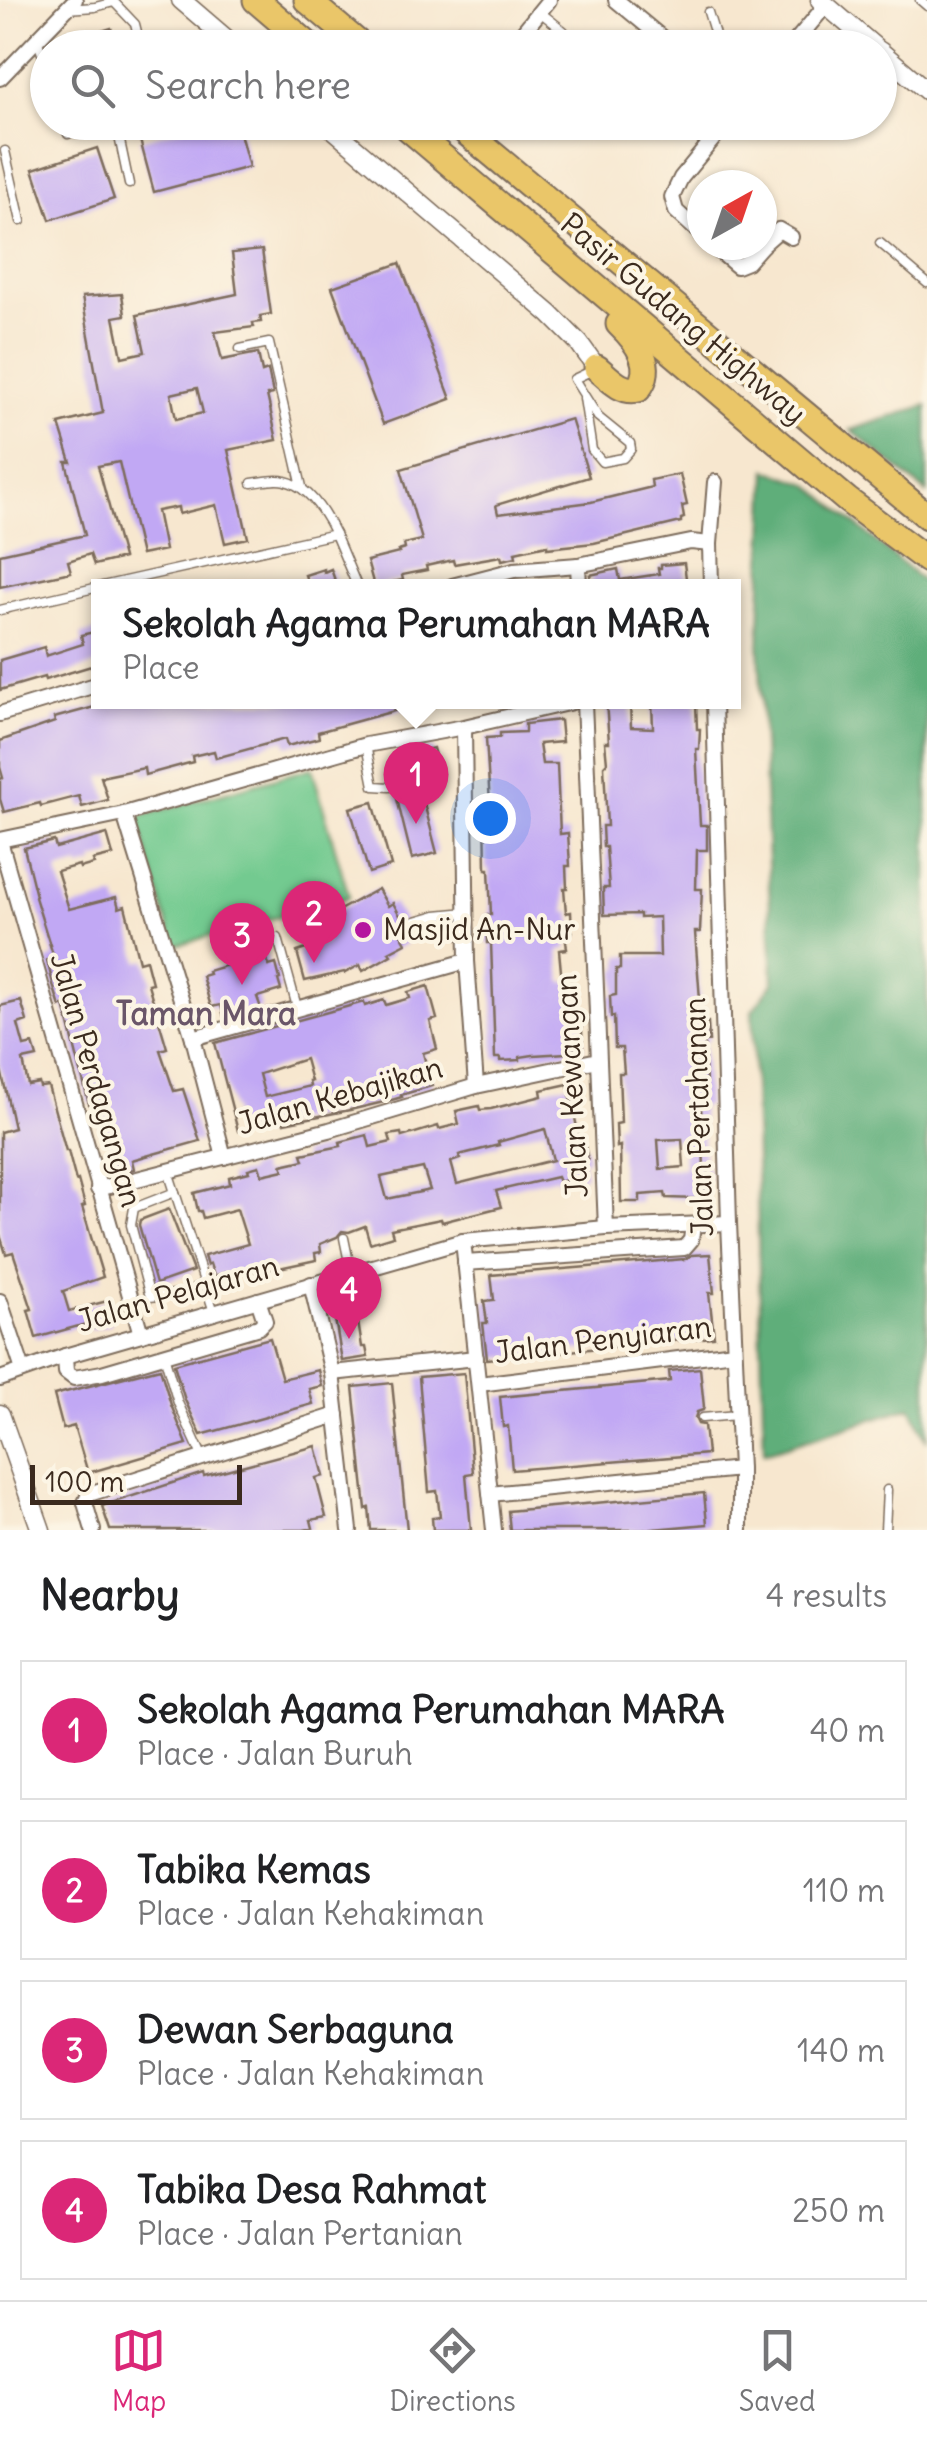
<!DOCTYPE html>
<html lang="en">
<head>
<meta charset="utf-8">
<style>
  :root { --surface:#fff; --page:#f2f2f2; --text:#202124; --muted:#757577; --line:#e0e0e0; --accent:#db2777 }
  body { margin:0; font-family:Delius,sans-serif; background:var(--page); color:var(--text) }
  .compass { position:absolute; left:687px; top:170px; width:90px; height:90px; border-radius:50%; background:var(--surface); box-shadow:0 2px 8px #0004; rotate:40deg }
  .scale { position:absolute; left:30px; bottom:25px; width:212px; box-sizing:border-box; padding-left:10px; border:5px solid #3b2a1e; border-top:0; font-size:28px; line-height:35px; white-space:nowrap; color:#3b2a1e; -webkit-text-stroke:8px #fcf5e5; paint-order:stroke }
  .you { position:absolute; left:490px; top:818px; width:35px; height:35px; margin:-25px; border:8px solid #fff; border-radius:50%; background:#1a73e8; box-shadow:0 0 0 15px #1a73e833 }
  .badge { display:grid; place-items:center; width:65px; height:65px; border-radius:50%; background:var(--accent); color:#fff; font-size:32px; font-weight:700 }
  .pin { position:absolute; translate:-50% -82px; filter:drop-shadow(0 2px 5px #0008) }
  .pin::after { content:''; position:absolute; top:52px; width:35px; height:30px; background:inherit; clip-path:polygon(0 0,100% 0,50% 100%) }
  .popup { position:absolute; left:91px; top:579px; width:650px; height:130px; box-sizing:border-box; display:grid; place-content:center; border-radius:0px; background:var(--surface); filter:drop-shadow(0 2px 8px #0005); font-size:32px; white-space:nowrap; color:var(--muted) }
  .popup b { font-size:38px; color:var(--text) }
  .popup::after { content:''; position:absolute; left:50%; top:100%; margin-left:-20px; border:20px solid transparent; border-top-color:var(--surface) }
  .list { margin:0; padding:0; list-style:none }
  h2 { display:flex; justify-content:space-between; align-items:center; height:130px; margin:0; padding:0 40px; font-size:42px }
  h2 small { font-size:32px; font-weight:400; color:var(--muted) }
  .list li { display:grid; grid-template-columns:65px 1fr auto; gap:30px; align-items:center; box-sizing:border-box; height:140px; margin:0 20px 20px; padding:0 20px; border:2px solid var(--line); border-radius:0px }
  .list b { display:block; font-size:38px; white-space:nowrap }
  .list p { margin:0; font-size:32px; white-space:nowrap; color:var(--muted) }
  .list em { font-size:32px; font-style:normal; color:var(--muted) }
  .icon { flex:none; width:55px; height:55px; fill:none; stroke:currentColor; stroke-width:2; stroke-linecap:round; stroke-linejoin:round }
  .map { position:relative; flex:none; width:927px; height:1530px; overflow:hidden }
  .search { position:absolute; background:var(--surface); box-shadow:0 2px 8px #0004; left:30px; right:30px; top:30px; height:110px; display:flex; align-items:center; gap:25px; box-sizing:border-box; padding:0 35px; border-radius:55px; color:var(--muted); font-size:38px }
  .sheet { height:770px; background:var(--surface) }
  nav { display:flex; justify-content:space-around; align-items:center; box-sizing:border-box; height:140px; border-top:2px solid var(--line); background:var(--surface); font-size:28px; color:var(--muted) }
  nav a { display:grid; justify-items:center; gap:5px }
  nav .on { color:var(--accent) }
  .map>svg:first-child { display:block }
</style>
</head>
<body>
<div class="map">
<svg width="927" height="1530" viewBox="0 0 927 1530">
  <rect width="100%" height="100%" fill="#fcf5e5"/>
  <filter id="ink" filterUnits="userSpaceOnUse"><feTurbulence type="fractalNoise" baseFrequency=".01" numOctaves="2"/><feDisplacementMap in="SourceGraphic" scale="20" xChannelSelector="R" yChannelSelector="G"/><feConvolveMatrix kernelMatrix="1 2 1 2 8 2 1 2 1" color-interpolation-filters="sRGB"/></filter>
  <filter id="wash" filterUnits="userSpaceOnUse"><feTurbulence type="fractalNoise" baseFrequency=".0048" numOctaves="4" result="noise"/><feDisplacementMap in="SourceGraphic" scale="40" xChannelSelector="R" yChannelSelector="G"/><feGaussianBlur stdDeviation="2.25" result="paint"/><feColorMatrix in="noise" values="0 0 0 0 0 0 0 0 0 0 0 0 0 0 0 0 0 1.4 0 .05"/><feComposite in="paint" operator="in"/></filter>
  <g filter="url(#wash)">
    <rect width="100%" height="100%" fill="#f7e7cf"/>
    <path fill="#73ca90" stroke="#577a57" stroke-width="2.5" d="M312 768 349 897 174 946 137 817Z"/>
    <g fill="#5eae7a" stroke="#4c6c4c" stroke-width="2.5">
      <path d="M927 405V493L851 430Z"/>
      <path d="M767 470 809 484 927 585V1441L911 1407 764 1453 752 1011 773 983 759 644Z"/>
    </g>
    <g id="blocks">
      <g fill="#c1a8f4" fill-rule="evenodd">
        <path d="M111 28 118 48H58V45Z"/>
        <path d="M205 122H237L249 167 154 192 140 140Z"/>
        <path d="M97 148 114 199 50 220 33 169Z"/>
        <path d="M262 250 271 314 260 316 261 322 253 323 254 327 215 332 222 360 258 353 262 372 268 370 273 394 267 395 277 440 228 450 248 538 225 543 216 505 179 514 178 507 157 511 165 550 141 555 119 462 98 466 123 558 94 565 90 554 68 561 71 572 0 587V554L85 535 66 462H71L59 424 103 413 82 297 122 294 125 315 114 317 122 357 145 352 137 315 237 294 232 253ZM197 388 203 413 176 419 171 394Z"/>
        <path d="M400 263 451 399 383 424 332 287Z"/>
        <path d="M571 419 589 477 496 505 498 514 591 502 652 487 651 480 680 474 687 505 682 506 684 518 681 519V522L594 543 547 548V545L515 552 516 557 502 560 501 556 454 564 453 560 426 566 427 570 402 575 403 580 374 586 367 561 399 553 398 551 405 549 404 544 422 540 401 469Z"/>
        <path d="M684 563 687 586H593L590 575 618 569 620 580 659 574 658 568H661V565Z"/>
        <path d="M324 569V572L331 569 337 586H309L305 575Z"/>
        <path d="M98 631V664L45 680 44 677 0 690V660L44 647 46 656 83 644 81 635Z"/>
        <path d="M113 702H416V705L318 732 319 738 287 746 285 739 216 758 214 751 192 756 193 762 145 775 144 768 101 777 108 800 82 807 79 796 41 806 40 803 4 812 0 799V779L3 778 0 767V741L55 722 54 718Z"/>
        <path d="M606 702H630L631 727 653 728 652 702H696L697 729H700L699 749H696L700 825H707V850H697L696 889H702L700 932H695L700 1000H695L696 1023 708 1022 709 1041H704L707 1106H701L704 1167H708V1181H704V1194L699 1195V1199L666 1198 665 1193 640 1195V1202H621L620 1146 617 1147 616 1124 621 1123 619 1073H624L622 1048H615L614 1016 611 1017 610 996 616 995V969H620V956H660L659 917 640 918V914L604 915 603 888H609L606 847H603L602 826H607L604 766 607 763 605 742H609ZM682 1139 684 1167 660 1169 658 1140Z"/>
        <path d="M560 720 562 742 539 744 542 764H557L560 834 568 833 570 866H566L567 888H564L566 913 571 912 572 933H565L567 949 559 950 562 982H572L574 1015H581L583 1049H567V1053L533 1055 520 1057V1060L500 1061V1058H495L491 943H487L486 915H491L489 869H486L485 811H490V804L486 738 500 737V733L525 732V724Z"/>
        <path d="M433 748 439 770 417 776 437 853 412 859 396 795 408 792 398 757Z"/>
        <path d="M373 802 391 866 369 873 350 808Z"/>
        <path d="M107 834 113 855 93 860 94 864 80 868 79 865 57 871 69 909 116 897 119 908 125 906 139 962 146 960 152 983 148 984 167 1048 160 1050 174 1091 183 1089 200 1141 132 1160 134 1169 119 1173 108 1132 102 1133 95 1102 89 1104 64 1005 60 1007 54 988 47 960 54 958 35 897 36 896 24 848 54 841 56 848Z"/>
        <path d="M378 889 388 906 393 903 403 921 396 925 406 943 389 952 391 955 363 971 360 965 345 973 344 972 305 981 297 952 327 942 322 933 330 928 325 918Z"/>
        <path d="M263 945 269 966 276 964 280 979 278 980 281 990 257 997 261 1008 224 1017 221 1005 211 1007 202 976 209 974 208 971 251 958 248 950Z"/>
        <path d="M428 986 437 1019 430 1021 437 1049 423 1053 432 1086 401 1095 402 1097 388 1101 350 1110 284 1123 283 1119 238 1131 215 1043 346 1007 364 1002 365 1006 384 1000 386 1005 410 998 408 992ZM305 1059 311 1081H309L310 1086 265 1097 259 1074Z"/>
        <path d="M21 1001 27 1021 18 1024 24 1046 33 1044 37 1057 23 1060 28 1085 39 1083 40 1087 48 1086 66 1151H68L76 1181 78 1180 85 1206 82 1207 103 1277 63 1291 69 1311 111 1300 114 1311 108 1312 111 1324 90 1329 89 1323 36 1338 28 1310 32 1309 13 1252 6 1254 0 1235V1132L14 1128 0 1065V1006Z"/>
        <path d="M568 1084 581 1147 585 1146 588 1159 582 1161 586 1175 559 1182 557 1177 496 1191 501 1207 442 1222 441 1219 391 1229 393 1236 370 1243 365 1226 349 1232 342 1231 337 1237 320 1244 321 1252 315 1253 316 1260 256 1273 255 1270 230 1277 228 1272 214 1276 210 1264 207 1266 204 1256 248 1244 237 1209 203 1218 201 1211H198L194 1193 230 1184 229 1177 249 1172 248 1169 259 1166 262 1175 284 1170 282 1165 304 1160 302 1154 341 1146 340 1142 367 1135 370 1147 391 1142 389 1135 401 1133 402 1137 438 1126 439 1129 459 1124 456 1111 479 1106 480 1110 491 1109 542 1096 541 1090ZM545 1129 553 1160 457 1184 451 1162 460 1159 459 1155 499 1145 498 1142ZM423 1168 430 1190 387 1199 381 1177Z"/>
        <path d="M169 1209 193 1271 156 1284 139 1225 140 1220Z"/>
        <path d="M710 1254 714 1293H709L714 1337 487 1359 483 1323H487L484 1301 494 1300 491 1275 685 1259 692 1255Z"/>
        <path d="M360 1288 364 1308 356 1309 362 1347H366L368 1357 342 1361 334 1313 329 1314 325 1295Z"/>
        <path d="M270 1338 282 1379 318 1370 322 1386 309 1389 313 1404 201 1435 185 1400 174 1364Z"/>
        <path d="M160 1368 171 1405 187 1444 88 1473 74 1426 63 1429 54 1395Z"/>
        <path d="M700 1368 704 1407 703 1410 697 1412 695 1418 698 1424 704 1425 707 1454 512 1470 508 1426 503 1427 500 1397 670 1381 669 1371Z"/>
        <path d="M464 1373 473 1473 466 1474 471 1530H433L432 1518 440 1517 437 1491 429 1492 419 1377Z"/>
        <path d="M392 1383 407 1530H371L369 1508 366 1509 353 1387Z"/>
        <path d="M316 1446 324 1476 316 1478 326 1517 311 1520 313 1528 304 1530H110L102 1506 203 1473 204 1476Z"/>
        <path d="M704 1493 707 1524 642 1530H510L508 1511Z"/>
      </g>
    </g>
  </g>
  <g filter="url(#ink)">
    <use href="#blocks" fill-opacity="0" stroke="#7d6c5c" stroke-width="2.5"/>
    <g fill="none" stroke-linecap="round" stroke-linejoin="round">
      <defs>
        <g id="service">
          <path d="M920 0 927 6"/>
          <path d="M67 9 95 7 114 2 135 24 141 48"/>
          <path d="M540 12 564 31"/>
          <path d="M708 12 719 48"/>
          <path d="M37 39 48 71"/>
          <path d="M64 122 68 134"/>
          <path d="M116 122 129 184"/>
          <path d="M5 151 21 221"/>
          <path d="M880 243 927 283"/>
          <path d="M240 349 269 343 302 487"/>
          <path d="M584 398 592 450 602 462 623 458 631 449 630 443 598 417 574 379 593 370"/>
          <path d="M335 534 357 586"/>
          <path d="M102 586 335 534C325 513 309 486 285 481 275 478 262 482 252 483"/>
          <path d="M0 610 99 587"/>
          <path d="M366 745 374 786 390 787"/>
          <path d="M412 922 436 915 467 912"/>
          <path d="M278 938 297 1007"/>
          <path d="M168 1171 214 1312"/>
          <path d="M175 1192 134 1208 131 1225 150 1297 184 1293 205 1284"/>
          <path d="M344 1238 351 1272"/>
          <path d="M164 1355 178 1403 203 1458"/>
          <path d="M702 1418 737 1415"/>
          <path d="M885 1530 887 1490"/>
        </g>
        <g id="minor">
          <path d="M616 0 674 48"/>
          <path d="M515 42 549 0"/>
          <path d="M790 48 826 5"/>
          <path d="M0 78 75 0"/>
          <path d="M702 235 676 211 672 197 681 178 727 122"/>
          <path d="M712 245 737 266 747 262 762 245"/>
          <path d="M762 245 779 230 791 237"/>
          <path d="M578 565 579 586"/>
          <path d="M452 586 514 570 578 565 691 542 710 544"/>
          <path d="M711 586 710 544 715 482"/>
          <path d="M584 702 606 1228"/>
          <path d="M714 702 729 1223 740 1469V1530"/>
          <path d="M0 714 99 684"/>
          <path d="M464 727 467 961 476 1086"/>
          <path d="M124 814 193 1038 224 1157"/>
          <path d="M0 840 124 814 366 745 464 727 572 702"/>
          <path d="M0 841 141 1334"/>
          <path d="M193 1038 467 961"/>
          <path d="M98 1189 329 1130 476 1086 598 1060"/>
          <path d="M463 1241 494 1530"/>
          <path d="M465 1263 684 1248 691 1240 693 1225"/>
          <path d="M311 1284 332 1373 350 1530"/>
          <path d="M0 1301 23 1370"/>
          <path d="M65 1356 66 1372 74 1378 102 1373 259 1327 265 1321 258 1300"/>
          <path d="M332 1373 476 1358"/>
          <path d="M0 1379 65 1356 463 1241 606 1228 729 1223"/>
          <path d="M479 1384 734 1352"/>
          <path d="M490 1494 740 1469"/>
          <path d="M93 1530 85 1503 89 1494 337 1415"/>
        </g>
        <g id="tertiary">
          <path d="M181 0 237 48"/>
          <path d="M820 0 876 48"/>
          <path d="M880 51 927 91"/>
          <path d="M325 122 550 314 579 343 597 368"/>
          <path d="M0 1414 41 1530"/>
        </g>
        <g id="trunk">
          <path d="M256 0 312 48"/>
          <path d="M307 0 364 48"/>
          <path d="M401 122 847 500 927 560"/>
          <path d="M454 122 927 516"/>
          <path d="M597 368C609 378 621 393 638 389 656 366 637 341 619 324"/>
        </g>
      </defs>
      <use href="#service" stroke="#7d6c5c" stroke-width="11"/>
      <use href="#minor" stroke="#7d6c5c" stroke-width="18"/>
      <use href="#tertiary" stroke="#7d6c5c" stroke-width="21"/>
      <use href="#trunk" stroke="#7d6c5c" stroke-width="29"/>
      <use href="#service" stroke="#fff" stroke-width="8"/>
      <use href="#minor" stroke="#fff" stroke-width="14"/>
      <use href="#tertiary" stroke="#fff" stroke-width="18"/>
      <use href="#trunk" stroke="#eac669" stroke-width="25"/>
    </g>
  </g>
  <circle fill="#b5179e" stroke="#fcf5e5" stroke-width="4" cx="363" cy="930" r="10"/>
  <g text-anchor="middle" stroke-width="8" stroke-linejoin="round" paint-order="stroke">
    <g font-size="30" fill="#3b2a1e" stroke="#fcf5e5">
      <text transform="translate(683 319) rotate(40)" y="10">Pasir Gudang Highway</text>
      <text transform="translate(96 1080) rotate(74)" y="10">Jalan Perdagangan</text>
      <text transform="translate(572 1086) rotate(-93)" y="10">Jalan Kewangan</text>
      <text transform="translate(340 1096) rotate(-16)" y="10">Jalan Kebajikan</text>
      <text transform="translate(699 1117) rotate(-92)" y="10">Jalan Pertahanan</text>
      <text transform="translate(178 1294) rotate(-16)" y="10">Jalan Pelajaran</text>
      <text transform="translate(603 1340) rotate(-7)" y="10">Jalan Penyiaran</text>
    </g>
    <g font-size="30" fill="#3b2a1e" stroke="#fcf5e5" text-anchor="start">
      <text x="383" y="940">Masjid An-Nur</text>
    </g>
    <g font-size="32" font-weight="bold" fill="#6a5669" stroke="#fcf5e5">
      <text x="206" y="1025">Taman Mara</text>
    </g>
  </g>
</svg>
<svg class="compass" viewBox="-18 -18 36 36"><path d="M0-13l5 13h-10z" fill="#e53935"/><path d="M0 13l5-13h-10z" fill="#757577"/></svg>
<div class="scale">100 m</div>
<div class="you"></div>
<div class="pin badge" style="left:416px;top:824px">1</div>
<div class="popup"><b>Sekolah Agama Perumahan MARA</b>Place</div>
<div class="pin badge" style="left:314px;top:963px">2</div>
<div class="pin badge" style="left:242px;top:985px">3</div>
<div class="pin badge" style="left:349px;top:1339px">4</div>
<div class="search"><svg class="icon" aria-label="search" viewBox="0 0 24 24"><circle cx="10" cy="10" r="6"/><path d="M15 15l6 6"/></svg>Search here</div>
</div>
<section class="sheet">
<h2>Nearby<small>4 results</small></h2>
<ul class="list">
<li><span class="badge">1</span><div><b>Sekolah Agama Perumahan MARA</b><p>Place · Jalan Buruh</p></div><em>40 m</em></li>
<li><span class="badge">2</span><div><b>Tabika Kemas</b><p>Place · Jalan Kehakiman</p></div><em>110 m</em></li>
<li><span class="badge">3</span><div><b>Dewan Serbaguna</b><p>Place · Jalan Kehakiman</p></div><em>140 m</em></li>
<li><span class="badge">4</span><div><b>Tabika Desa Rahmat</b><p>Place · Jalan Pertanian</p></div><em>250 m</em></li>
</ul>
</section>
<nav>
<a class="on"><svg class="icon" aria-label="map" viewBox="0 0 24 24"><path d="M3 6l6-2 6 2 6-2v14l-6 2-6-2-6 2zM9 4v14M15 6v14"/></svg>Map</a>
<a><svg class="icon" aria-label="directions" viewBox="0 0 24 24"><path d="M12 3l9 9-9 9-9-9zM9 14v-3h6M13 9l2 2-2 2"/></svg>Directions</a>
<a><svg class="icon" aria-label="saved" viewBox="0 0 24 24"><path d="M7 4h10v16l-5-4-5 4z"/></svg>Saved</a>
</nav>
</body>
</html>
